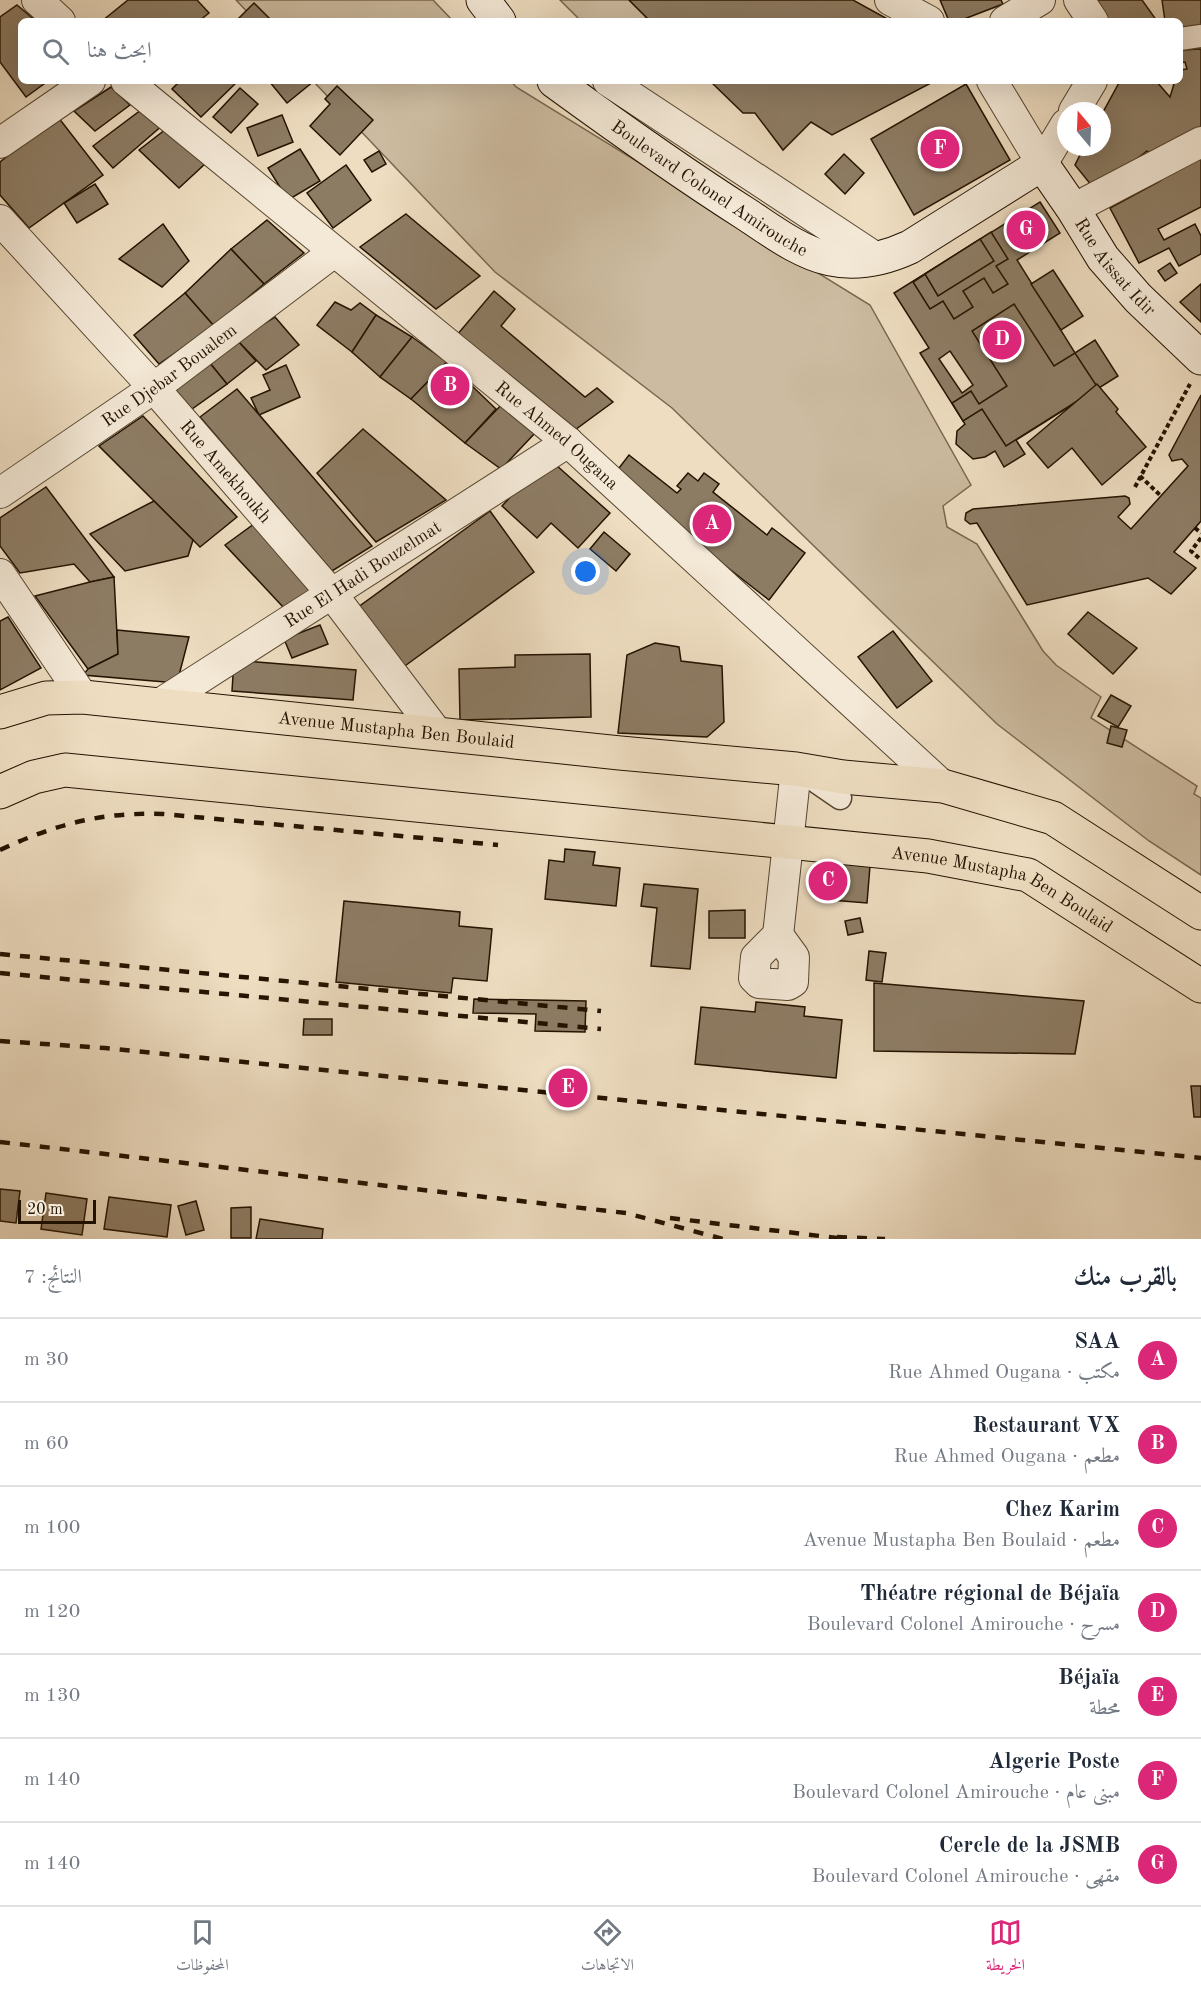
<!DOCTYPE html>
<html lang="ar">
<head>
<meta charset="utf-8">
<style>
  :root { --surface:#fff; --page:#f6f6f7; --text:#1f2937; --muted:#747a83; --line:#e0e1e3; --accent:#db2777 }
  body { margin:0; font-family:"Old Standard TT",Amiri,serif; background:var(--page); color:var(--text); direction:rtl }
  .compass { position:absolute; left:1057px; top:102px; width:54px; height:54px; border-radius:50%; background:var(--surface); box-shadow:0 6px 24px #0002; rotate:341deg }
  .scale { position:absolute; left:18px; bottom:15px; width:78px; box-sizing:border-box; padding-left:6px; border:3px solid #241300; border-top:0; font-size:16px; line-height:21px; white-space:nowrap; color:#241300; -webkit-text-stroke:4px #f4e9d7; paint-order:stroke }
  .you { position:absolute; left:586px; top:572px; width:21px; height:21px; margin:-15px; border:4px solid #fff; border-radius:50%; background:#1a73e8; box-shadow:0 0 0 9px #1a73e833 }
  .badge { display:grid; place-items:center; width:39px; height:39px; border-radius:50%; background:var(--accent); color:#fff; font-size:20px; font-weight:700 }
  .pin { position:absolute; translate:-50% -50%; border:3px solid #fff; box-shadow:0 2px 6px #0006 }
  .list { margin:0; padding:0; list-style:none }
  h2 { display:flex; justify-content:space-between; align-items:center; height:78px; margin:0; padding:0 24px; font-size:26px }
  h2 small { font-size:20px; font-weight:400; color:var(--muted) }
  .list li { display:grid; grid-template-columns:39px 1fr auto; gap:18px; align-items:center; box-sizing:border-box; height:84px; padding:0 24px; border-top:2px solid var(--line) }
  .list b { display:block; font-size:22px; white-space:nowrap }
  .list p { margin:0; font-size:20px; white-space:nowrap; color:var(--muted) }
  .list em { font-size:20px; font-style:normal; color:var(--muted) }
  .icon { flex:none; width:33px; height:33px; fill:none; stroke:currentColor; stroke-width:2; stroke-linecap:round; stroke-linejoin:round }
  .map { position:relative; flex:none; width:1201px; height:1239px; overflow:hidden; direction:ltr }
  .search { position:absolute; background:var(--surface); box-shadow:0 6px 24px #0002; left:18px; right:18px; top:18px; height:66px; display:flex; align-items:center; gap:15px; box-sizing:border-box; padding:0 21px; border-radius:9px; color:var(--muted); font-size:22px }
  .sheet { height:666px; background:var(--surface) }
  nav { display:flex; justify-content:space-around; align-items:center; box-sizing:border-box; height:84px; border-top:2px solid var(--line); background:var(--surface); font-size:16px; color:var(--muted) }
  nav a { display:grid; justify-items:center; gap:3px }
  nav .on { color:var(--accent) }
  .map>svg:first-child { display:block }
</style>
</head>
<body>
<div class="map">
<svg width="1201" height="1239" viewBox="0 0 1201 1239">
  <rect width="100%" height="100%" fill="#eeddc1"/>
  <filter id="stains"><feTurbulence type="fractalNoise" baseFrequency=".00333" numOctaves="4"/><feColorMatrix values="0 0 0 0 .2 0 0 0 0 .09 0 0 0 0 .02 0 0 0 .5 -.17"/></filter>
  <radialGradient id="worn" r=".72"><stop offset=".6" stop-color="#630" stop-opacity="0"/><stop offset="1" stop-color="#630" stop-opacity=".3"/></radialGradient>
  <g fill="#ccbba0" stroke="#786750" stroke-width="1.5">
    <path d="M236 0H433L453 21H256Z"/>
    <path d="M560 0H629L646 17 643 21H581Z"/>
    <path d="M313 81H511L516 87 870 305 971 485 943 506 947 527 977 544 1043 651 1056 665 1101 697 1091 718 1197 786 1194 794 1201 798V875L1149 841 997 724 672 408 495 272Z"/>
  </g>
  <g fill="#8d7c64" stroke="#241300" stroke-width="1.5" fill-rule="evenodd">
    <path d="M128 0H197L209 13 199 21H102Z"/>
    <path d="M629 0H853L891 21H650Z"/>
    <path d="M940 0H1001L1003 4 959 21H949Z"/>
    <path d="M1090 0H1142L1157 21H1105Z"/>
    <path d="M1162 0H1201V33L1180 36V21H1165Z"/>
    <path d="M254 3 272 21H236Z"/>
    <path d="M17 5 36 21H21V81H48L26 97 0 62V17Z"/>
    <path d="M1201 49V131L1155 159 1147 151 1096 191 1075 165 1084 147H1102V114L1120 81H1156L1170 97 1174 84 1168 81H1180V70L1187 69 1185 62 1180 63V50Z"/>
    <path d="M180 81H238L201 117 172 89Z"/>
    <path d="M269 81H314L287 103Z"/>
    <path d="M710 81H932L931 83 832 135 811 122 783 150 755 113H743Z"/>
    <path d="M966 84 1010 160 914 215 871 139Z"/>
    <path d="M337 86 373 120 340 155 310 126 330 104 325 99Z"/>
    <path d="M111 87 130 105 95 131 74 111Z"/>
    <path d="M240 88 258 104 231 133 213 117Z"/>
    <path d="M145 107 164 124 113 168 93 146Z"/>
    <path d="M282 115 293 142 258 156 247 128Z"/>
    <path d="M58 117 103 175 29 228 0 195V162Z"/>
    <path d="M170 126 206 163 179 188 139 150Z"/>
    <path d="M1201 145V207L1158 229 1164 240 1195 224 1201 236V254L1179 266 1169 248 1139 263 1110 208 1160 181 1154 170Z"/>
    <path d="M300 149 320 181 288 200 268 168Z"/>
    <path d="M379 151 386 164 372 172 364 160Z"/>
    <path d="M844 154 864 173 845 194 825 174Z"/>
    <path d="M346 165 371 200 333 228 307 193Z"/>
    <path d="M95 184 108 204 77 223 64 203Z"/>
    <path d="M1040 202 1060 233 1017 260 1075 353 1095 340 1118 376 1016 440 1025 454 1004 467 995 451 985 457 973 459 956 444 957 431 965 424 920 353 929 348 894 293ZM950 351 973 385 962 393 939 359Z"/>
    <path d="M406 214 480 276 436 309 360 247Z"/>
    <path d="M267 220 304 253 264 284 231 249Z"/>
    <path d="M163 224 189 261 162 287 119 259Z"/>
    <path d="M991 232 1008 259 996 266 1008 284 993 293 984 278 963 291 973 307 954 319 943 301 930 309 913 282Z"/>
    <path d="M980 239 994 261 938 296 925 274Z"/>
    <path d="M231 249 264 284 214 326 185 293Z"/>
    <path d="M1170 263 1177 273 1165 281 1158 271Z"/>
    <path d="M1053 270 1083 316 1061 330 1031 284Z"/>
    <path d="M1201 284V322L1180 302Z"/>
    <path d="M494 291 515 309 501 326 585 397 597 388 613 402 572 432 457 335Z"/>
    <path d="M185 293 214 326 159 364 134 335Z"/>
    <path d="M335 302 351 310 360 303 376 315 352 352 317 325Z"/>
    <path d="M1014 304 1054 366 1075 353 1098 388 1006 446 982 409 963 421 952 403 971 391 979 404 1007 386 972 331Z"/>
    <path d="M376 315 412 337 380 377 352 352Z"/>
    <path d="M275 317 299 345 266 370 237 340Z"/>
    <path d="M412 337 447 362 411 399 380 377Z"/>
    <path d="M237 340 256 361 227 384 209 362Z"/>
    <path d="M209 362 227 384 192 409 173 388Z"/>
    <path d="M447 362 496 409 465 443 411 399Z"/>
    <path d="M286 365 300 397 259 415 251 398 270 390 263 375Z"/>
    <path d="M1097 384 1118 409 1116 412 1146 447 1102 485 1072 448 1048 468 1027 443Z"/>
    <path d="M237 389 372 546 332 571 200 417Z"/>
    <path d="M1201 395V521L1174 552 1196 568 1171 594 1148 578 1027 605 977 523 970 524 965 520 966 513 973 509 1125 496 1129 498 1130 504 1118 517 1131 529 1188 466 1182 459 1172 461 1169 455Z"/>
    <path d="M504 402 536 432 501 469 465 443Z"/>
    <path d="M143 416 237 517 200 547 99 446Z"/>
    <path d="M363 429 446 500 376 542 317 473Z"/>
    <path d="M629 455 677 493 681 489 677 486 688 473 698 481 704 473 719 484 713 492 767 535 772 528 805 553 769 600 612 477Z"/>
    <path d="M547 457 610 513 578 548 551 523 537 538 502 506Z"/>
    <path d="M46 487 114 577 90 582 74 564 20 573 0 546V518Z"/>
    <path d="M154 501 193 540 188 556 125 571 90 534Z"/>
    <path d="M490 511 534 572 402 668 357 608Z"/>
    <path d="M254 524 314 589 284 608 225 545Z"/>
    <path d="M604 532 630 554 616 571 590 549Z"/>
    <path d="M114 577 118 654 88 669 35 596 90 582Z"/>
    <path d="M1088 612 1137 648 1113 674 1068 634Z"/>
    <path d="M8 617 41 668 0 690V621Z"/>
    <path d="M320 625 328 644 292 658 284 639Z"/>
    <path d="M117 630 189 637 177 683 83 675 88 669 118 654Z"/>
    <path d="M893 631 932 681 897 708 858 657Z"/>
    <path d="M655 643 679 647 681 661 722 666 724 722 707 737 618 733 627 655Z"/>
    <path d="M590 654 591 717 460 720 459 669 515 667V655Z"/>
    <path d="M234 660 356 670 353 700 232 691Z"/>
    <path d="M1111 695 1131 706 1118 727 1098 716Z"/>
    <path d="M1111 726 1127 730 1122 747 1107 743Z"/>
    <path d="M565 849 595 852 593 865 620 868 616 906 545 899 549 860 564 862Z"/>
    <path d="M820 862 870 866 867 903 818 899Z"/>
    <path d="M644 884 698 889 690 969 651 966 657 908 641 906Z"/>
    <path d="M344 901 460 912 459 926 492 929 487 981 453 978 451 993 336 982Z"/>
    <path d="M745 910V938H709V911Z"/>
    <path d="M860 918 863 932 848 935 845 921Z"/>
    <path d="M869 951 886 953 882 982 866 980Z"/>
    <path d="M874 983 1084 1001 1075 1054 874 1051Z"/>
    <path d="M474 999 586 1001 585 1032 535 1031 536 1014 473 1013Z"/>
    <path d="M756 1002 805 1007 804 1016 842 1020 836 1078 695 1064 701 1007 755 1012Z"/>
    <path d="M304 1019H332V1035H303Z"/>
    <path d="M1191 1086H1201V1117H1194Z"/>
    <path d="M0 1189 20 1191 16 1223 0 1221Z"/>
    <path d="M46 1193 87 1199 82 1235 41 1229Z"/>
    <path d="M109 1197 171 1205 167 1237 104 1229Z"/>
    <path d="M196 1201 204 1230 186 1235 178 1206Z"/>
    <path d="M251 1207V1238H231V1208Z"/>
    <path d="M260 1219 323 1229 322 1239H256Z"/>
  </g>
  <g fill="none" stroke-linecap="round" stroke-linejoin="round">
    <defs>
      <g id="pedestrian">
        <path d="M1180 39 1201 36"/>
        <path d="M805 774 840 798"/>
      </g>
      <g id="minor">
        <path d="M37 0 60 21"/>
        <path d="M890 0 929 21"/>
        <path d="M1079 0 1093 21"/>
        <path d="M1005 21 1040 0"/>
        <path id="s1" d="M126 81 568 442 943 786"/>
        <path d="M608 81 878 259"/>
        <path d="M992 81 1042 164 1066 124"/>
        <path d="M1074 111 1092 81"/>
        <path d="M0 143 90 81"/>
        <path d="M1073 209 1201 142"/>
        <path id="s2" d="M0 220 154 388 332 594 438 734"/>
        <path id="s3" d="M0 493 154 388 334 252"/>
        <path d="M0 574 83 697"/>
        <path id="s4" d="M158 705 568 442"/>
        <path d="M778 935 796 769"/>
        <path d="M778 935 794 957 793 982 788 985 759 983 754 978 756 957Z"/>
      </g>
      <g id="secondary">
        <path d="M483 0 499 21"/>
        <path id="s5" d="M554 81C617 127 680 172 746 214 772 231 799 252 830 259 858 265 884 259 910 247L1042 164 1073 209 1103 258 1138 298 1201 358"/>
      </g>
      <g id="primary">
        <path id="s6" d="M0 712 46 698 83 697 620 753 796 769 843 777 943 786 1053 818 1201 913"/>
        <path id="s7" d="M0 792 34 777 65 770 928 856 1028 875 1201 986"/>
      </g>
    </defs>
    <use href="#pedestrian" stroke="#564630" stroke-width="25"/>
    <use href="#minor" stroke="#564630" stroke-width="32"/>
    <use href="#secondary" stroke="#241300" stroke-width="35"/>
    <use href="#primary" stroke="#241300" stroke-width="35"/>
    <g stroke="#241300" stroke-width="4" stroke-dasharray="4.5 3" stroke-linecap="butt">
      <path d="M1140 476 1161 496"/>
      <path d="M1135 487 1190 384"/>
      <path d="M1195 528 1201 533"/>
      <path d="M1201 538 1191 551 1201 560"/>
    </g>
    <use href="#pedestrian" stroke="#f4e9d7" stroke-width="22"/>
    <use href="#minor" stroke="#f4e9d7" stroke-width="30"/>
    <use href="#secondary" stroke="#f4e9d7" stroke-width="33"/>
    <use href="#primary" stroke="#eeddc1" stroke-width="33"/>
    <g stroke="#241300" stroke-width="4.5" stroke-dasharray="10 10" stroke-linecap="butt">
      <path d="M0 850C56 824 101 812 163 814L498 845"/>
      <path d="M0 954 601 1011"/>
      <path d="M0 973 601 1029"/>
      <path d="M0 1041 105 1048 1201 1158"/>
      <path d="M0 1142 626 1213 723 1239"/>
      <path d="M670 1218 845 1239"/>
      <path d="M837 1237 885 1239"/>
    </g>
  </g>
  <g text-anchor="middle" stroke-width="6" stroke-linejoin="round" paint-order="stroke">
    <g font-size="18" fill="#241300" stroke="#f4e9d7">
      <text dy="6" stroke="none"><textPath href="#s5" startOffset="189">Boulevard Colonel Amirouche</textPath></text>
      <text dy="6" stroke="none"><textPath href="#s5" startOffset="694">Rue Aissat Idir</textPath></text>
      <text dy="6" stroke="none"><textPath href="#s3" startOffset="206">Rue Djebar Boualem</textPath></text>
      <text dy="6" stroke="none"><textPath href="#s1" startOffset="558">Rue Ahmed Ougana</textPath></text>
      <text dy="6" stroke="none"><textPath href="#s2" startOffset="338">Rue Amekhoukh</textPath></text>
      <text dy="6" stroke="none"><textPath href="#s4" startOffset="243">Rue El Hadi Bouzelmat</textPath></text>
      <text dy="6" stroke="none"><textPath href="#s6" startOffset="400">Avenue Mustapha Ben Boulaid</textPath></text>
      <text dy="6" stroke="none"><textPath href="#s7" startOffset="1018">Avenue Mustapha Ben Boulaid</textPath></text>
    </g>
  </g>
  <rect width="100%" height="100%" filter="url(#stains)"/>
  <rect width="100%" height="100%" fill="url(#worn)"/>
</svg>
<svg class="compass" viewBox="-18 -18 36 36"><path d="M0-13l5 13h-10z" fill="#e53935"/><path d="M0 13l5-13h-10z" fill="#747a83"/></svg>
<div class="scale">20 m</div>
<div class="you"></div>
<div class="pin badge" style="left:712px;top:524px">A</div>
<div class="pin badge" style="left:450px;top:386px">B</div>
<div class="pin badge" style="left:828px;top:881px">C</div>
<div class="pin badge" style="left:1002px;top:340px">D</div>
<div class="pin badge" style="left:568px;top:1088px">E</div>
<div class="pin badge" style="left:940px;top:149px">F</div>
<div class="pin badge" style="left:1026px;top:230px">G</div>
<div class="search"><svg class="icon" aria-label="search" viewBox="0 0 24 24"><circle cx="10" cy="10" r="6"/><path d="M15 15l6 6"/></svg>ابحث هنا</div>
</div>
<section class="sheet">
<h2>بالقرب منك<small>النتائج: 7</small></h2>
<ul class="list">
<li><span class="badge">A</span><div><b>SAA</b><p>مكتب · Rue Ahmed Ougana</p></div><em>30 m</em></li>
<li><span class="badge">B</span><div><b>Restaurant VX</b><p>مطعم · Rue Ahmed Ougana</p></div><em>60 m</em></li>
<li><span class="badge">C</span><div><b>Chez Karim</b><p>مطعم · Avenue Mustapha Ben Boulaid</p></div><em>100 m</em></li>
<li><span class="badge">D</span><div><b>Théatre régional de Béjaïa</b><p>مسرح · Boulevard Colonel Amirouche</p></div><em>120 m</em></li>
<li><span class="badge">E</span><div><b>Béjaïa</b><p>محطة</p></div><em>130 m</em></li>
<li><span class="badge">F</span><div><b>Algerie Poste</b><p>مبنى عام · Boulevard Colonel Amirouche</p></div><em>140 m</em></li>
<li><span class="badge">G</span><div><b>Cercle de la JSMB</b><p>مقهى · Boulevard Colonel Amirouche</p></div><em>140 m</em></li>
</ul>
</section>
<nav>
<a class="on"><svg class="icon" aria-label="map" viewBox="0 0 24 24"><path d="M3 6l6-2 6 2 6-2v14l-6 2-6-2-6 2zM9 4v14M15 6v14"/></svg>الخريطة</a>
<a><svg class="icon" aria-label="directions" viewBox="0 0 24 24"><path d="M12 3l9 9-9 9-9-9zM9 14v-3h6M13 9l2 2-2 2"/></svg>الاتجاهات</a>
<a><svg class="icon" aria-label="saved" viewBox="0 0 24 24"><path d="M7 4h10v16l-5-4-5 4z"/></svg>المحفوظات</a>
</nav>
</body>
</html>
